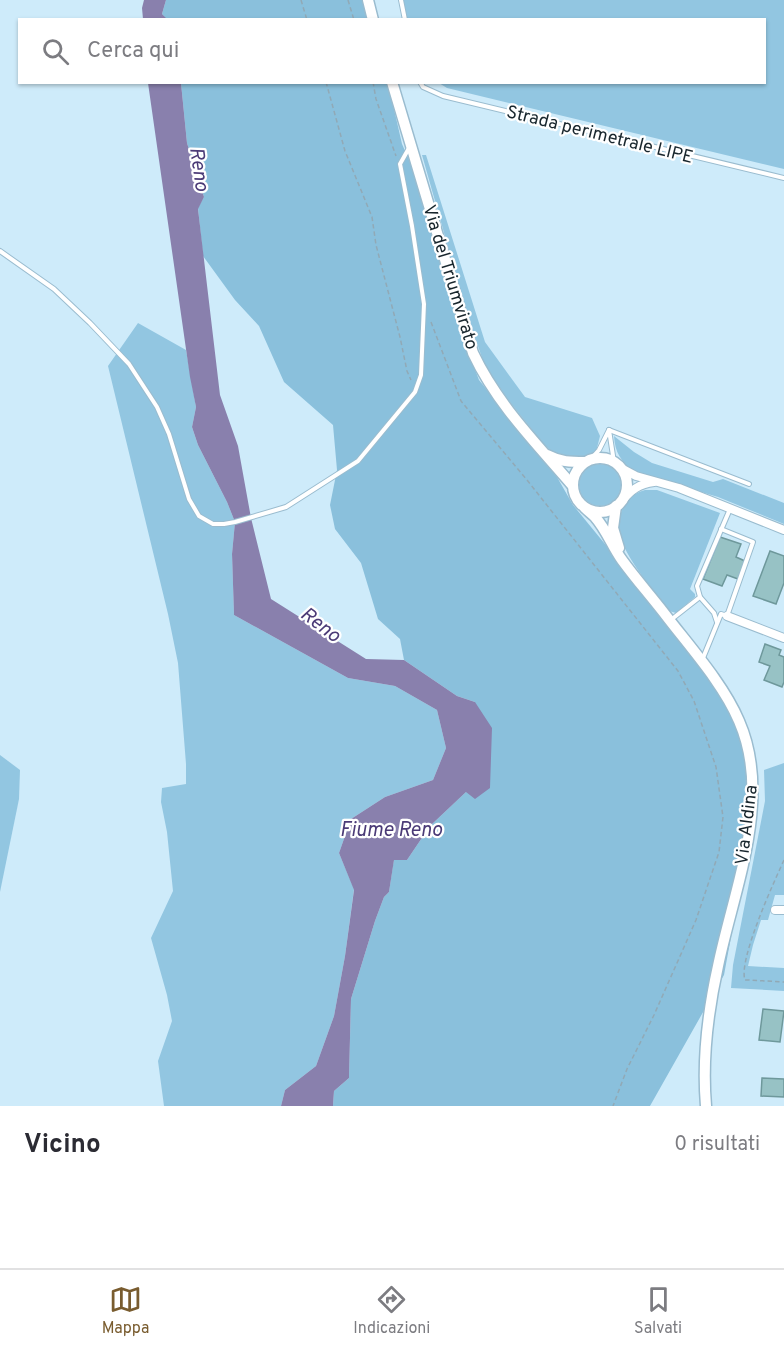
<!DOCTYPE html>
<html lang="it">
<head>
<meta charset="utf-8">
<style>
  :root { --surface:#fff; --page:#f2f2f3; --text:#2b2b33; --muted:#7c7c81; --line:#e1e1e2; --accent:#795c2f }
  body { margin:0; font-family:Overpass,sans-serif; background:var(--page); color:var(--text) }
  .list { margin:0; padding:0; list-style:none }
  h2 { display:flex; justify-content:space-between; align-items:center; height:78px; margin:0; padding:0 24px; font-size:26px }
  h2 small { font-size:20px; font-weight:400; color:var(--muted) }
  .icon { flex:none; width:33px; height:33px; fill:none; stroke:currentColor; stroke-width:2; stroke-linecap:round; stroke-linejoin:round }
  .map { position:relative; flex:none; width:784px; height:1106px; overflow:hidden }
  .search { position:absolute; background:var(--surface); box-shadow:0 2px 4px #0004; left:18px; right:18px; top:18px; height:66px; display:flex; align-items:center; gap:15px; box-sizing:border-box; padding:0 21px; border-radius:0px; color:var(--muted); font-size:22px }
  .sheet { height:162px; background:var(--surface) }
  nav { display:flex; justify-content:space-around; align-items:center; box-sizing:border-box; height:84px; border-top:2px solid var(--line); background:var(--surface); font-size:16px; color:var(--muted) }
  nav a { display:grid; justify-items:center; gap:3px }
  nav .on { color:var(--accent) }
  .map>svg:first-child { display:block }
</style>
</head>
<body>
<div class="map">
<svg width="784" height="1106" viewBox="0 0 784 1106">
  <rect width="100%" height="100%" fill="#ceebfa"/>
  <g fill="#92c6e1">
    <path d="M403 0H784V169L447 88 439 83 764 82V20L407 19Z"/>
    <path d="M422 155H426L485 342 525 397 592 418 600 436 596 452 579 459 553 453 541 441 509 401 485 366 469 321Z"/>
    <path d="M138 323 186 350 196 407 192 427 198 445 227 502 235 522 232 554 234 615 348 678 395 686 437 710 446 748 433 780 385 797 351 819 339 853 354 889 345 956 334 1016 316 1066 285 1090 281 1106H164L158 1061 172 1021 167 995 151 938 173 891 167 832 161 802 162 788 186 784V764L178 663 168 614 108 366Z"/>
    <path d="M614 436 634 452 652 463 713 482 723 479 784 503V524L718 497 634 472C621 461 615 453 614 436Z"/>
    <circle cx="600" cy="485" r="21"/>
    <path d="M645 490H657L720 513 690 589 695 594V597L676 613 669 611C654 592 617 548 618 524 618 517 621 512 624 507 631 497 634 493 645 490Z"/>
    <path d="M0 755 20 770 19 799 0 892Z"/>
    <path d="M784 763V895H775L768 920H761L753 945 748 966 784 968V991L731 988 733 965 765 801 764 770Z"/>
  </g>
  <g fill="#8ac0dc">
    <path d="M166 0H363L368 19 167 20 162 14Z"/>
    <path d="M181 83H388L402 144 413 169 462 335 479 380 557 477 573 505 650 599 746 725 750 833 724 975 650 1106H333L334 1091 349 1078 351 999 375 921 384 897 389 892 394 859 407 860 430 826 467 791 475 702 457 696 404 660 400 639 378 619 361 563 335 529 330 505 337 470 333 425 284 382 259 326 235 300 203 256 198 208 204 197 187 143Z"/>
  </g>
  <g fill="#8980ad">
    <path d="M144 0H166L162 14 167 19H143L142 8Z"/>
    <path d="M148 83H181L187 143 204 197 198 209 220 395 238 446 251 518 271 599 366 659 404 660 457 696 475 702 492 728 490 788 475 799 466 792 430 826 407 860H394L389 892 384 897 375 921 351 999 349 1078 334 1091 333 1106H281L285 1090 316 1066 334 1016 345 956 354 890 339 853 351 819 385 797 433 780 446 748 437 710 395 686 348 678 234 615 232 554 235 522 227 502 198 445 192 427 196 407 190 377Z"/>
  </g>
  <g fill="#97c2c5" stroke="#6e989b" stroke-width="1.5">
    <path d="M720 537 741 544 736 557 745 561 738 579 727 575 722 586 703 579Z"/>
    <path d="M770 551 784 556V583L776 604 753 596Z"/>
    <path d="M765 644 781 650 779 655 784 657V682L782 687 764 680 770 666 759 662Z"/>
    <path d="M763 1009 784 1011 780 1042 759 1040Z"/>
    <path d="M762 1078 784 1079V1097L761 1096Z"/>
  </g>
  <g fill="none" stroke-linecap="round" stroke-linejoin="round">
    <defs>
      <g id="service">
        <path d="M401 0 405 20"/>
        <path d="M420 82 423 87 443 96 784 178"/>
        <path d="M0 251 54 289 90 323 129 364 157 407 169 434 189 499 199 516 213 524H224L235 522 286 507 358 461 415 392 421 375 424 304 412 226 400 164 409 148"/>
        <path d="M609 430 749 484"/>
        <path d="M609 430 614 462"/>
        <path d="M591 459 599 450 609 430"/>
        <path d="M700 597 714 613 717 622"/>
        <path d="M672 619 700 597 697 586 730 509"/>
        <path d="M703 658 721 614 727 616 753 542 721 529"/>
      </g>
      <g id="minor">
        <path d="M621 468 636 476 679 488 784 530"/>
        <path d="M622 501C631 490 639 484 654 482"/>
        <path d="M727 616 784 638"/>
        <path d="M775 910H784"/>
      </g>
      <g id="tertiary">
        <path d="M368 0 373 20"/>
        <path d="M392 82 473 353C497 404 536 443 572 485"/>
        <path d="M547 455C560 462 571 462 585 462"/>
        <circle cx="600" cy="485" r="27"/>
        <path d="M616 506 613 528 619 548"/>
        <path d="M585 508C588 511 592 514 595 517 606 529 612 546 622 560 635 578 650 595 664 613 689 646 723 683 739 721 773 799 734 888 718 966 708 1011 702 1060 706 1106"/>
      </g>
    </defs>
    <use href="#service" stroke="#9abccf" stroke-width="6"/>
    <use href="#minor" stroke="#9abccf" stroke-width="10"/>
    <use href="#tertiary" stroke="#9abccf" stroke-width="13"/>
    <g stroke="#91a9b6" stroke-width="1.5" stroke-dasharray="4.5 3" stroke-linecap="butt">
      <path d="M301 0 307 20"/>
      <path d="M348 0 354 20"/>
      <path d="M326 82 345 151 372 217 376 245 400 337 407 371 411 380"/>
      <path d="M373 82 376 99 396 156"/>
      <path d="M431 322 461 401 527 480 678 671 694 701 716 767 723 817 719 852 696 920 654 1015 627 1069 613 1106"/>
      <path d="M784 860C774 882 738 960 745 980H749L784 982"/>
    </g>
    <use href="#service" stroke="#fff" stroke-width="4"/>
    <use href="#minor" stroke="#fff" stroke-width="8"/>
    <use href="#tertiary" stroke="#fff" stroke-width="10"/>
  </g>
  <g text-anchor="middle" stroke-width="4.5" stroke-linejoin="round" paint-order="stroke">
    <g font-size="18" fill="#18262d" stroke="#fff">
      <text transform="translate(600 134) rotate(14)" y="6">Strada perimetrale LIPE</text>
      <text transform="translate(451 277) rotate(73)" y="6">Via del Triumvirato</text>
      <text transform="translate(746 825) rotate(-83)" y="6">Via Aldina</text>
    </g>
    <g font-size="20" font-style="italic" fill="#4b3b77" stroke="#fff">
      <text transform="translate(200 169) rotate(82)" y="7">Reno</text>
      <text transform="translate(321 624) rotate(37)" y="7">Reno</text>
      <text x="391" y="836">Fiume Reno</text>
    </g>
  </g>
</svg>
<div class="search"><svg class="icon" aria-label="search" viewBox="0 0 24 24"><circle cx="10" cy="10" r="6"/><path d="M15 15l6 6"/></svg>Cerca qui</div>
</div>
<section class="sheet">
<h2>Vicino<small>0 risultati</small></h2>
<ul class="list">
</ul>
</section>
<nav>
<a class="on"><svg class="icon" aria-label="map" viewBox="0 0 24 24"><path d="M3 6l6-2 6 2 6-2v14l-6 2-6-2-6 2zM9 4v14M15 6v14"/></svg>Mappa</a>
<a><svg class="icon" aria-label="directions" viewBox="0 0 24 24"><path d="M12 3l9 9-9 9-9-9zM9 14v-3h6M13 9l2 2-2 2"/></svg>Indicazioni</a>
<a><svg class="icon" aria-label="saved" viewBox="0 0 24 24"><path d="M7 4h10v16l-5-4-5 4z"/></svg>Salvati</a>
</nav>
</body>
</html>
